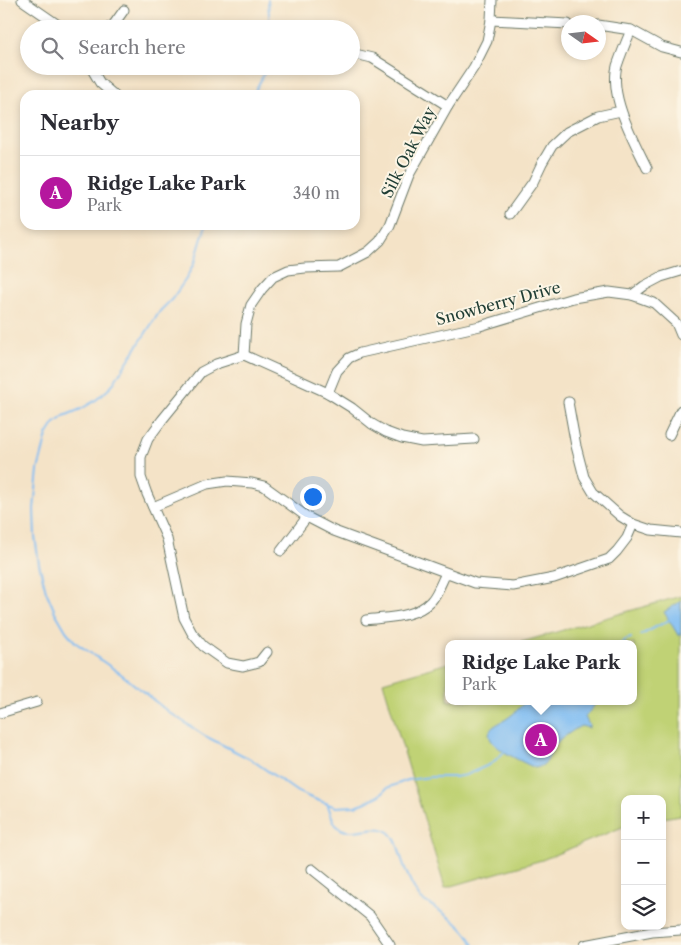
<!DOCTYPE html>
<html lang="en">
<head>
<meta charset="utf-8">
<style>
  :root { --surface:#fff; --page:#f7f7f7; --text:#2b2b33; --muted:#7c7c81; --line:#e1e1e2; --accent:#b5179e }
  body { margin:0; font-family:"Libre Caslon Text",serif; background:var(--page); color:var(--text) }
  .controls { position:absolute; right:15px; bottom:15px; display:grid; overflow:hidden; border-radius:10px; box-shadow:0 2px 8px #0003 }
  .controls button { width:45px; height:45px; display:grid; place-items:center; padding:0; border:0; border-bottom:1px solid var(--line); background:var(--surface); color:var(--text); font:25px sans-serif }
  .compass { position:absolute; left:561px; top:15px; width:45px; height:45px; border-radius:50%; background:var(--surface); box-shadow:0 2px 8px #0003; rotate:104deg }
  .you { position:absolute; left:312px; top:496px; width:18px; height:18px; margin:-12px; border:4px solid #fff; border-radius:50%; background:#1a73e8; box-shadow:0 0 0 8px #1a73e833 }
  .badge { display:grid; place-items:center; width:32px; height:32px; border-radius:50%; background:var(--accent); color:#fff; font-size:16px; font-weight:700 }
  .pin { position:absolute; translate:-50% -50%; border:2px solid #fff; box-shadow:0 1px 5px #0006 }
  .popup { position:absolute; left:445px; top:640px; width:192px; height:65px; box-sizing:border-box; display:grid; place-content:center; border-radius:10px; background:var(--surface); filter:drop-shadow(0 1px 4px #0005); font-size:16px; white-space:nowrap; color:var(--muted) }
  .popup b { font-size:19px; color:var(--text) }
  .popup::after { content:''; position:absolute; left:50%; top:100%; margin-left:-10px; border:10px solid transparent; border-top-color:var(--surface) }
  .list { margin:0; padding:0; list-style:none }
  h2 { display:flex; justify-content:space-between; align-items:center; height:65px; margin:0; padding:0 20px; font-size:21px }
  h2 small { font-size:16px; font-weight:400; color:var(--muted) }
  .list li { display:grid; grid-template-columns:32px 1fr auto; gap:15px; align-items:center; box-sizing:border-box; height:75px; padding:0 20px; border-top:1px solid var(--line) }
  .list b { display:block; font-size:19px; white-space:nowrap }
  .list p { margin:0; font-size:16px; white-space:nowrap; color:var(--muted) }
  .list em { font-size:16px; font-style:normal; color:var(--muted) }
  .icon { flex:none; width:28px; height:28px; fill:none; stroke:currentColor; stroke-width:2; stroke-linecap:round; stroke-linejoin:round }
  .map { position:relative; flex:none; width:681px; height:945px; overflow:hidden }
  .search { position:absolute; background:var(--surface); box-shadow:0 2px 8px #0003; left:20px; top:20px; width:340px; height:55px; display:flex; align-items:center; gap:12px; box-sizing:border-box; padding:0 18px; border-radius:28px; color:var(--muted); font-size:19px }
  .panel { position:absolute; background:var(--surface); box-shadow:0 2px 8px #0003; left:20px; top:90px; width:340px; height:140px; border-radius:15px }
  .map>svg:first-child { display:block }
</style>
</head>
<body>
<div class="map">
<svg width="681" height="945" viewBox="0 0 681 945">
  <rect width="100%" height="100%" fill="#fcf5e5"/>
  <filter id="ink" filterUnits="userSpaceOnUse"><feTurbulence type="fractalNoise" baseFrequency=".02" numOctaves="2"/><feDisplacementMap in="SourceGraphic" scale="10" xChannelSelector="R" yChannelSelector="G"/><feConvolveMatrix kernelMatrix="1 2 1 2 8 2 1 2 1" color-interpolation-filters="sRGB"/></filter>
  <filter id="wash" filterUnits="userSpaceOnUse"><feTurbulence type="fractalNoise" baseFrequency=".0096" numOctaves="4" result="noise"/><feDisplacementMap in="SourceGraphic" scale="20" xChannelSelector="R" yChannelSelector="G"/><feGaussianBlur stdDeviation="1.12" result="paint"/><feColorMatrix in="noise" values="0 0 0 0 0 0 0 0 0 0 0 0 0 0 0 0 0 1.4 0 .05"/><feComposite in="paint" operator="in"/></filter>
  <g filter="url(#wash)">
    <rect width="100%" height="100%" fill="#f4e3c7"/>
    <path fill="#c0d275" stroke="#708854" d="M681 596V815L662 818V799H625V826L542 860 445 888 383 682 448 663V701H634V644H515Z"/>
    <g fill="#80bdf3" stroke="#507d94">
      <path d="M681 601V635H678L664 612Z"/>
      <path d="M523 701H604L603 702H597L585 717 589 725V728L581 726C576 728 559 740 555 745 548 754 549 766 535 768 526 763 475 743 493 727 498 723 504 721 509 717 515 713 519 708 524 703Z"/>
    </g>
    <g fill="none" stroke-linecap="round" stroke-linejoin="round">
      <g stroke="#80bdf3" stroke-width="2">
        <path d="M268 0 270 29"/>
        <path d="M253 95 264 74 266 66"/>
        <path d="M206 225 195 261 186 279 172 299 160 311 111 387 96 400 81 409 64 416 54 424 47 435 38 470 34 509 35 537 39 564 46 591 55 612 66 631 76 643 121 674 166 710 205 736 252 760 296 791 309 797 336 807 355 806 364 803 380 795 387 788 408 780 430 777H455L466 775 491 764 504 752"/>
        <path d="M641 635 669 620"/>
        <path d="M620 644 627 639 631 638"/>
        <path d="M327 803C330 810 332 820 336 825 349 840 374 821 389 832 397 838 399 851 402 860 406 872 413 889 421 899 441 912 463 923 474 945"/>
      </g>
    </g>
  </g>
  <g filter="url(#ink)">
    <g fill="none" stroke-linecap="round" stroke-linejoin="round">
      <defs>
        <g id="minor">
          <path d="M22 0 64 29"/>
          <path d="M491 20 568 24"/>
          <path d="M598 25 631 30 662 47 681 52"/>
          <path d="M107 29 114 24 124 10"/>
          <path d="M631 30C626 42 621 54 617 66 609 97 634 141 647 168"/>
          <path d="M351 53 372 58 448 106"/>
          <path d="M90 66 100 83 114 95"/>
          <path d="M510 214 533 182 542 163 552 146 567 132 598 116 621 111"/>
          <path d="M632 295 644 286 661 277 681 271"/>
          <path d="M244 355 246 324 251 305 262 289 273 277 288 270 305 268 339 267 368 252 380 241 390 225 409 175 448 106 474 67 487 41 491 20 492 0"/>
          <path d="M328 393 337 371 349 358 360 353 480 326 573 298 609 292 632 295 654 303 676 323 681 335"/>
          <path d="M569 402H568L576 446 584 477 593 492 620 516 633 524 651 530 681 533"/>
          <path d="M669 435 681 410"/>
          <path d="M153 507 207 484 227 481 252 483 264 486 307 517 334 531 475 583 513 586 554 578 609 559 617 551 627 538 633 524"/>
          <path d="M281 551 307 517"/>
          <path d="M366 620C388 617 415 618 431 601 437 595 442 581 446 573"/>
          <path d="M267 652 259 662 243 666 227 663 203 646 192 633 184 618 167 539 147 494 141 477V457L148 439 162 420 201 372 216 364 244 355 328 393 352 408 372 424 386 432 402 438 422 442 474 439"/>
          <path d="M0 713 37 702"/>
          <path d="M312 869 370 916 390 945"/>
          <path d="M584 945 652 932 681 930"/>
        </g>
      </defs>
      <use href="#minor" stroke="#6a7767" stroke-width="11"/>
      <use href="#minor" stroke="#fff" stroke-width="9"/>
    </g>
  </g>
  <g text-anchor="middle" stroke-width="4" stroke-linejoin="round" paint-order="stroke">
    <g font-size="16" fill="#1f3d34" stroke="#fcf5e5">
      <text transform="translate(408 152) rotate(-63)" y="6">Silk Oak Way</text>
      <text transform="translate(498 303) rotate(-15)" y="6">Snowberry Drive</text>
    </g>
  </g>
</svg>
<div class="controls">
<button>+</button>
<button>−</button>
<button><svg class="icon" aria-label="layers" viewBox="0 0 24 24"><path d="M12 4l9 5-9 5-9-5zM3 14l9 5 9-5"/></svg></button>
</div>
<svg class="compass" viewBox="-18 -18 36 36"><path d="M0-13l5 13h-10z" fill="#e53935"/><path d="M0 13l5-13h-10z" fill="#7c7c81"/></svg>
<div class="you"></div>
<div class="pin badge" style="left:541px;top:740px">A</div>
<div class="popup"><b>Ridge Lake Park</b>Park</div>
<div class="search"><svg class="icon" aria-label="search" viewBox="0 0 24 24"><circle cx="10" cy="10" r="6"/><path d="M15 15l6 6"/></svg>Search here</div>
<section class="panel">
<h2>Nearby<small></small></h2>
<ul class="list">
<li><span class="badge">A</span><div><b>Ridge Lake Park</b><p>Park</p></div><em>340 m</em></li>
</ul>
</section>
</div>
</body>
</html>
